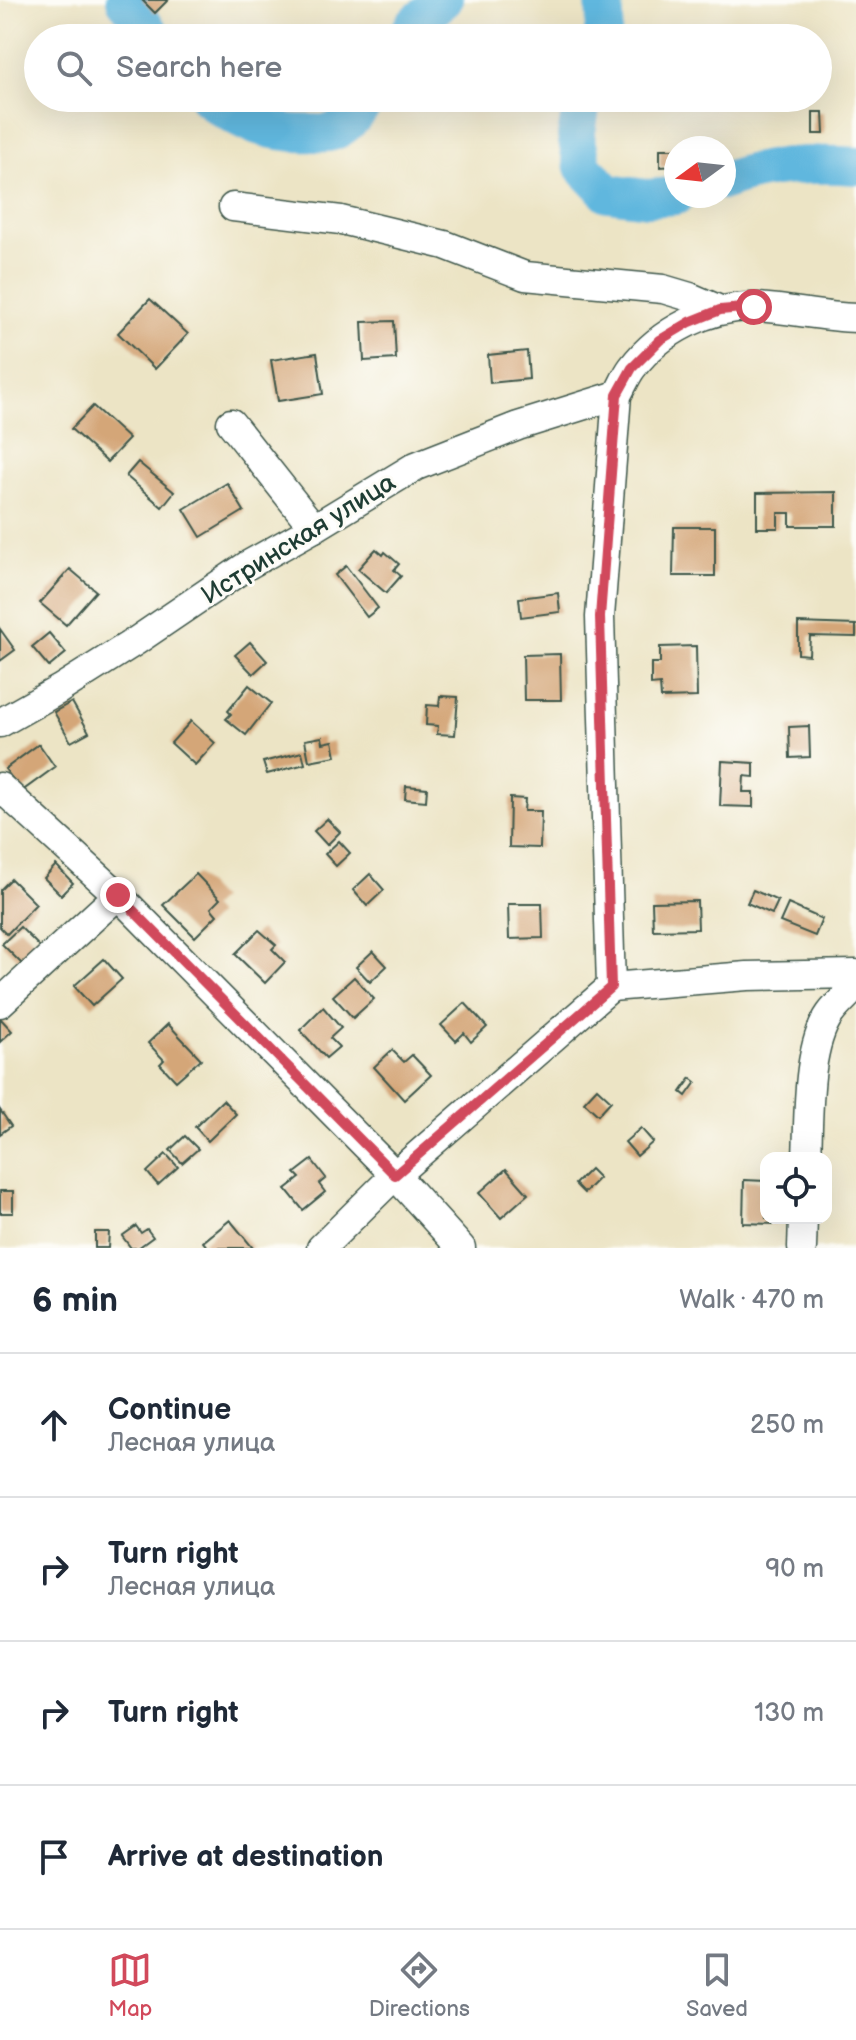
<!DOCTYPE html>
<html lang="en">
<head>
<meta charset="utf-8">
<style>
  :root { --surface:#fff; --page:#f2f2f3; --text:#1f2937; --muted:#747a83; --line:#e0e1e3; --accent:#d1495b }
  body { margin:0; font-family:"Balsamiq Sans",sans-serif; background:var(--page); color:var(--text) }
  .controls { position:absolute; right:24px; bottom:24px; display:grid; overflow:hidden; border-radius:16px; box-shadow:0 8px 32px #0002 }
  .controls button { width:72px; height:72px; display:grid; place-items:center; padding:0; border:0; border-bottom:2px solid var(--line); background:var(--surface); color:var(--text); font:40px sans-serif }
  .compass { position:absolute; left:664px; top:136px; width:72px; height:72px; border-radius:50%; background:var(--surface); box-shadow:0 8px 32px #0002; rotate:255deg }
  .stop { position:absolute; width:24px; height:24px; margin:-18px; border:6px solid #d1495b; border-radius:50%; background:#fff }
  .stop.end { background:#d1495b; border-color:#fff; box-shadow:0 2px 8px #0008 }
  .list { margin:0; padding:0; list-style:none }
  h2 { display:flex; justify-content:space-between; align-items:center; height:104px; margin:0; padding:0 32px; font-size:34px }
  h2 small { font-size:26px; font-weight:400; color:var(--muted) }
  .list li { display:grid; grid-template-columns:52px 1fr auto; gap:24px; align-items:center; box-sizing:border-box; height:144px; padding:0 32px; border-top:2px solid var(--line) }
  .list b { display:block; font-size:30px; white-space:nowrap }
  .list p { margin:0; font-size:26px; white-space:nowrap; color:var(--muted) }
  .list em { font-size:26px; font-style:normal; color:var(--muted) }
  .icon { flex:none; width:44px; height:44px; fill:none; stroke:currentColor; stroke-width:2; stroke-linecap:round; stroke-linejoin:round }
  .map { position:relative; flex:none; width:856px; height:1248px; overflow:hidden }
  .search { position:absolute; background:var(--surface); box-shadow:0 8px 32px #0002; left:24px; right:24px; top:24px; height:88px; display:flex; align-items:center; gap:20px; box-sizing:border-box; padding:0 28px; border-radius:44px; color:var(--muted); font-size:30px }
  .sheet { height:680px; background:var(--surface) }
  nav { display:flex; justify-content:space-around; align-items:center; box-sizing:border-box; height:112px; border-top:2px solid var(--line); background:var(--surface); font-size:22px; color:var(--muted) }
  nav a { display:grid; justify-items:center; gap:4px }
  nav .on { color:var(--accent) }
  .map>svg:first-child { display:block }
</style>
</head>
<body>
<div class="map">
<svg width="856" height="1248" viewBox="0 0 856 1248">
  <rect width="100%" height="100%" fill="#fdfcf7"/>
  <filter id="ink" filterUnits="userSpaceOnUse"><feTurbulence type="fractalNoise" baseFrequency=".0125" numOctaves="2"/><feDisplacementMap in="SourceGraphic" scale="16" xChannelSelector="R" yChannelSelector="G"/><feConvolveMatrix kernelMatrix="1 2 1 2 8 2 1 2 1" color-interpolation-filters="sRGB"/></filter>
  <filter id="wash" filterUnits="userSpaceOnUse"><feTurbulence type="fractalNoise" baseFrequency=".006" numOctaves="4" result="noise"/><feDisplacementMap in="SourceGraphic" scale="32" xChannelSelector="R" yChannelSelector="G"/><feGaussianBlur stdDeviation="1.8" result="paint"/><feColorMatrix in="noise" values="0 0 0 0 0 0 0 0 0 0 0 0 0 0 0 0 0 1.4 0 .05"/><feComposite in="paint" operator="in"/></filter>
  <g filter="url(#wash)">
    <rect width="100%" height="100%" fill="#ece4c5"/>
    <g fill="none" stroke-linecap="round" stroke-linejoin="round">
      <g stroke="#61b7de" stroke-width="38">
        <path d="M125 0 154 38"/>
        <path d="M406 38 414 24 444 0"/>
        <path d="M602 38 605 19 604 0"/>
        <path d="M208 98C238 123 274 135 313 133 319 133 327 134 332 132 346 128 360 110 368 98"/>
        <path d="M583 98 576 136 583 167 608 193 647 198 676 196"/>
        <path d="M724 181C765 165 812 163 856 166"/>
      </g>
    </g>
    <g id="blocks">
      <g fill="#d4a678">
        <path d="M142 0H168L155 13Z"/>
        <path d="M813 112H823L824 134H813Z"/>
        <path d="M660 149H675L676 166 660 167Z"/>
        <path d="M150 299 188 334 155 369 118 333Z"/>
        <path d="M394 321 396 359 364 361 362 322Z"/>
        <path d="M527 351 529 379 490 383 488 355Z"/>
        <path d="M317 353 323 394 278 401 271 360Z"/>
        <path d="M93 406 129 439 107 462 71 429Z"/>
        <path d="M138 462 174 492 162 507 126 476Z"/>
        <path d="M227 483 244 511 201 537 184 509Z"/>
        <path d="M836 492V526H790V513H778V528H757V493Z"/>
        <path d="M674 527H715V576H673Z"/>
        <path d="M376 549 383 555 385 552 399 564 394 570 401 576 386 593 358 569Z"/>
        <path d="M346 566 378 608 367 617 335 575Z"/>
        <path d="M70 569 96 591 66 625 40 603Z"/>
        <path d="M558 593 560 612 521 617 519 598Z"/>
        <path d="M798 623 856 625V637L810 636 809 655 798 654Z"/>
        <path d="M0 629 15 650 0 661Z"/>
        <path d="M49 633 66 653 49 667 32 647Z"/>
        <path d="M250 642 267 661 253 674 235 655Z"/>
        <path d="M696 646 697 697 661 698 660 684 651 685V663H660V647Z"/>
        <path d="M560 654 561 700H524L523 655Z"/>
        <path d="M249 685 271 703 246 735 226 719 231 714 228 711Z"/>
        <path d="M440 696 458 697 455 735 437 734 438 726 426 725 427 705 439 706Z"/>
        <path d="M72 702 89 732 71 742 54 712Z"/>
        <path d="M191 721 215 743 195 765 171 743Z"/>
        <path d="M809 726 810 757 790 758 789 727Z"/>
        <path d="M322 737 323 743 333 741 336 756 309 761 305 740Z"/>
        <path d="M39 744 55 767 22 791 5 769Z"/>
        <path d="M302 752 305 764 267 774 263 762Z"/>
        <path d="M722 761 754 763V777L744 776 743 792H753V807L720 806Z"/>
        <path d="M406 786 427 788 426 801 405 799Z"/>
        <path d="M510 798 525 799 524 811H541L540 848 509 847Z"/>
        <path d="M327 819 340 832 327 845 314 831Z"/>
        <path d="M339 841 350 853 336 866 325 854Z"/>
        <path d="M56 865 73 883 61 895 44 878Z"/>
        <path d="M196 874 220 899 211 908 217 915 195 937 163 905Z"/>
        <path d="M370 874 384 890 367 906 353 890Z"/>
        <path d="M11 879 36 904 7 934 0 927V890Z"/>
        <path d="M753 890 778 901 772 914 747 903Z"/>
        <path d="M697 901 698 929 653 930 652 902Z"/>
        <path d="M508 904H542L543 938 509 939Z"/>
        <path d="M788 904 822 919 815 936 780 922Z"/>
        <path d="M20 927 42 949 24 966 2 944Z"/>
        <path d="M259 930 276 945 272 949 285 962 265 983 235 954Z"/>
        <path d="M373 951 387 966 370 982 356 967Z"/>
        <path d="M104 959 122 979 92 1006 74 986Z"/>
        <path d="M354 977 374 999 353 1018 333 996Z"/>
        <path d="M465 1003 487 1027 471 1042 464 1033 456 1041 441 1025Z"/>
        <path d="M323 1007 341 1028 330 1038 339 1047 326 1058 300 1030Z"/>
        <path d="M0 1018 12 1031 0 1042Z"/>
        <path d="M168 1024 201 1059 176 1081 160 1064 164 1060 148 1043Z"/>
        <path d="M392 1050 404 1062 412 1055 431 1075 404 1100 374 1067Z"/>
        <path d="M691 1078 696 1082 686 1096 681 1092Z"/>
        <path d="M597 1088 611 1101 598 1115 584 1102Z"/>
        <path d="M223 1100 236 1114 208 1141 195 1127Z"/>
        <path d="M0 1110 11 1126 0 1134Z"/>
        <path d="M641 1128 653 1142 637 1156 625 1142Z"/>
        <path d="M185 1136 198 1149 182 1163 170 1150Z"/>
        <path d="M166 1154 178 1167 158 1185 147 1172Z"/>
        <path d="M312 1160 326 1178 319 1184 325 1192 303 1210 286 1189 300 1178 295 1173Z"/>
        <path d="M506 1169 528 1194 501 1218 479 1193Z"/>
        <path d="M590 1169 599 1178 584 1193 575 1184Z"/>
        <path d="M744 1180 766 1181V1218H775V1224L743 1223Z"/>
        <rect x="0" y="1191" width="13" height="22"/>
        <path d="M230 1220 253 1248H208L203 1242Z"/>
        <path d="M136 1226 141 1233 147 1229 153 1237 138 1248H131L122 1236Z"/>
        <path d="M95 1232H109L108 1248H95Z"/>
      </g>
    </g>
  </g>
  <g filter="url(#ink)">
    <use href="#blocks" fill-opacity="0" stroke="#3e564a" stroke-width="2"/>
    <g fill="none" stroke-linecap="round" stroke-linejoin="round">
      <defs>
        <g id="minor">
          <path d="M233 207 341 220 445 245 525 276 663 289 690 297 720 310"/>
          <path d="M231 423 314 528"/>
          <path d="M0 723 60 689 136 641 248 565 314 528 416 466 518 426 617 395"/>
          <path d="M0 787 118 895 395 1175 461 1248"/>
          <path d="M611 987 747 976 856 974"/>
          <path d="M0 1003 118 895"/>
          <path d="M807 1158C809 1117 806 1048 830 1014 837 1004 848 995 856 986"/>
          <path d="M321 1248 395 1175 611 987 600 617 617 395C622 387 626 376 632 368 660 331 710 305 757 307 790 309 823 317 856 318"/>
          <path d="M802 1248 803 1218"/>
        </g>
      </defs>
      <use href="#minor" stroke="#3e564a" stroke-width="31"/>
      <use href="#minor" stroke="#fff" stroke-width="28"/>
    </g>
  </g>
  <g fill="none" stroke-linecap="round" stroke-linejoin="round" filter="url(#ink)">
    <path stroke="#d1495b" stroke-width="10" d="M118 895 395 1175 611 987 600 617 617 395 632 368 660 340 690 322 720 310 754 307"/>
  </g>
  <g text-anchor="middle" stroke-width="6" stroke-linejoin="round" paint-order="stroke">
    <g font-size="26" fill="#1f3d34" stroke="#fdfcf7">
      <text transform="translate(298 538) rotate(-32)" y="9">Истринская улица</text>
    </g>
  </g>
</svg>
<div class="controls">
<button><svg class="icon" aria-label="locate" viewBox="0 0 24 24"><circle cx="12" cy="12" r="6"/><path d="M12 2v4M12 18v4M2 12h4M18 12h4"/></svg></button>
</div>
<svg class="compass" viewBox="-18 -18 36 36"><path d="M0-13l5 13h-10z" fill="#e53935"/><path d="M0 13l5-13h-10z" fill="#747a83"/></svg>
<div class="stop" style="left:754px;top:307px"></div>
<div class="stop end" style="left:118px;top:895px"></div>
<div class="search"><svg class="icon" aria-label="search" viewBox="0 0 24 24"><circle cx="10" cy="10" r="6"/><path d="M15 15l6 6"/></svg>Search here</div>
</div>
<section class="sheet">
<h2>6 min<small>Walk · 470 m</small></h2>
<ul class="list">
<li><svg class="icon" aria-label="ahead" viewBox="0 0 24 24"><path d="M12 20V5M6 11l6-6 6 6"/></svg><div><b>Continue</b><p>Лесная улица</p></div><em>250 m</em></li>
<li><svg class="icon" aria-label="right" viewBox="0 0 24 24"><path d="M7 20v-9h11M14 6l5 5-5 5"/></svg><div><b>Turn right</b><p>Лесная улица</p></div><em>90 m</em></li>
<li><svg class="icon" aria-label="right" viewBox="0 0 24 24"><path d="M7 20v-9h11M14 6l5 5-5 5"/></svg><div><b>Turn right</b></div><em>130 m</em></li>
<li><svg class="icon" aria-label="arrive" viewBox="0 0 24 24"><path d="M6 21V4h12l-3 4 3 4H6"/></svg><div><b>Arrive at destination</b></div></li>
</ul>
</section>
<nav>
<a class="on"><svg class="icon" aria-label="map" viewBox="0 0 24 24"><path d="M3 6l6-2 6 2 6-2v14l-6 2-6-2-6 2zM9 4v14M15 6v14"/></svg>Map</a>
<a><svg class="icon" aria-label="directions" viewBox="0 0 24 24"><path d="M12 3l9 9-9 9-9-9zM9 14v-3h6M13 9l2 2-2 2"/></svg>Directions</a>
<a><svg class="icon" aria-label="saved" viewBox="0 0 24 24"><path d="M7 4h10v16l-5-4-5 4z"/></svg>Saved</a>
</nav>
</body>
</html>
